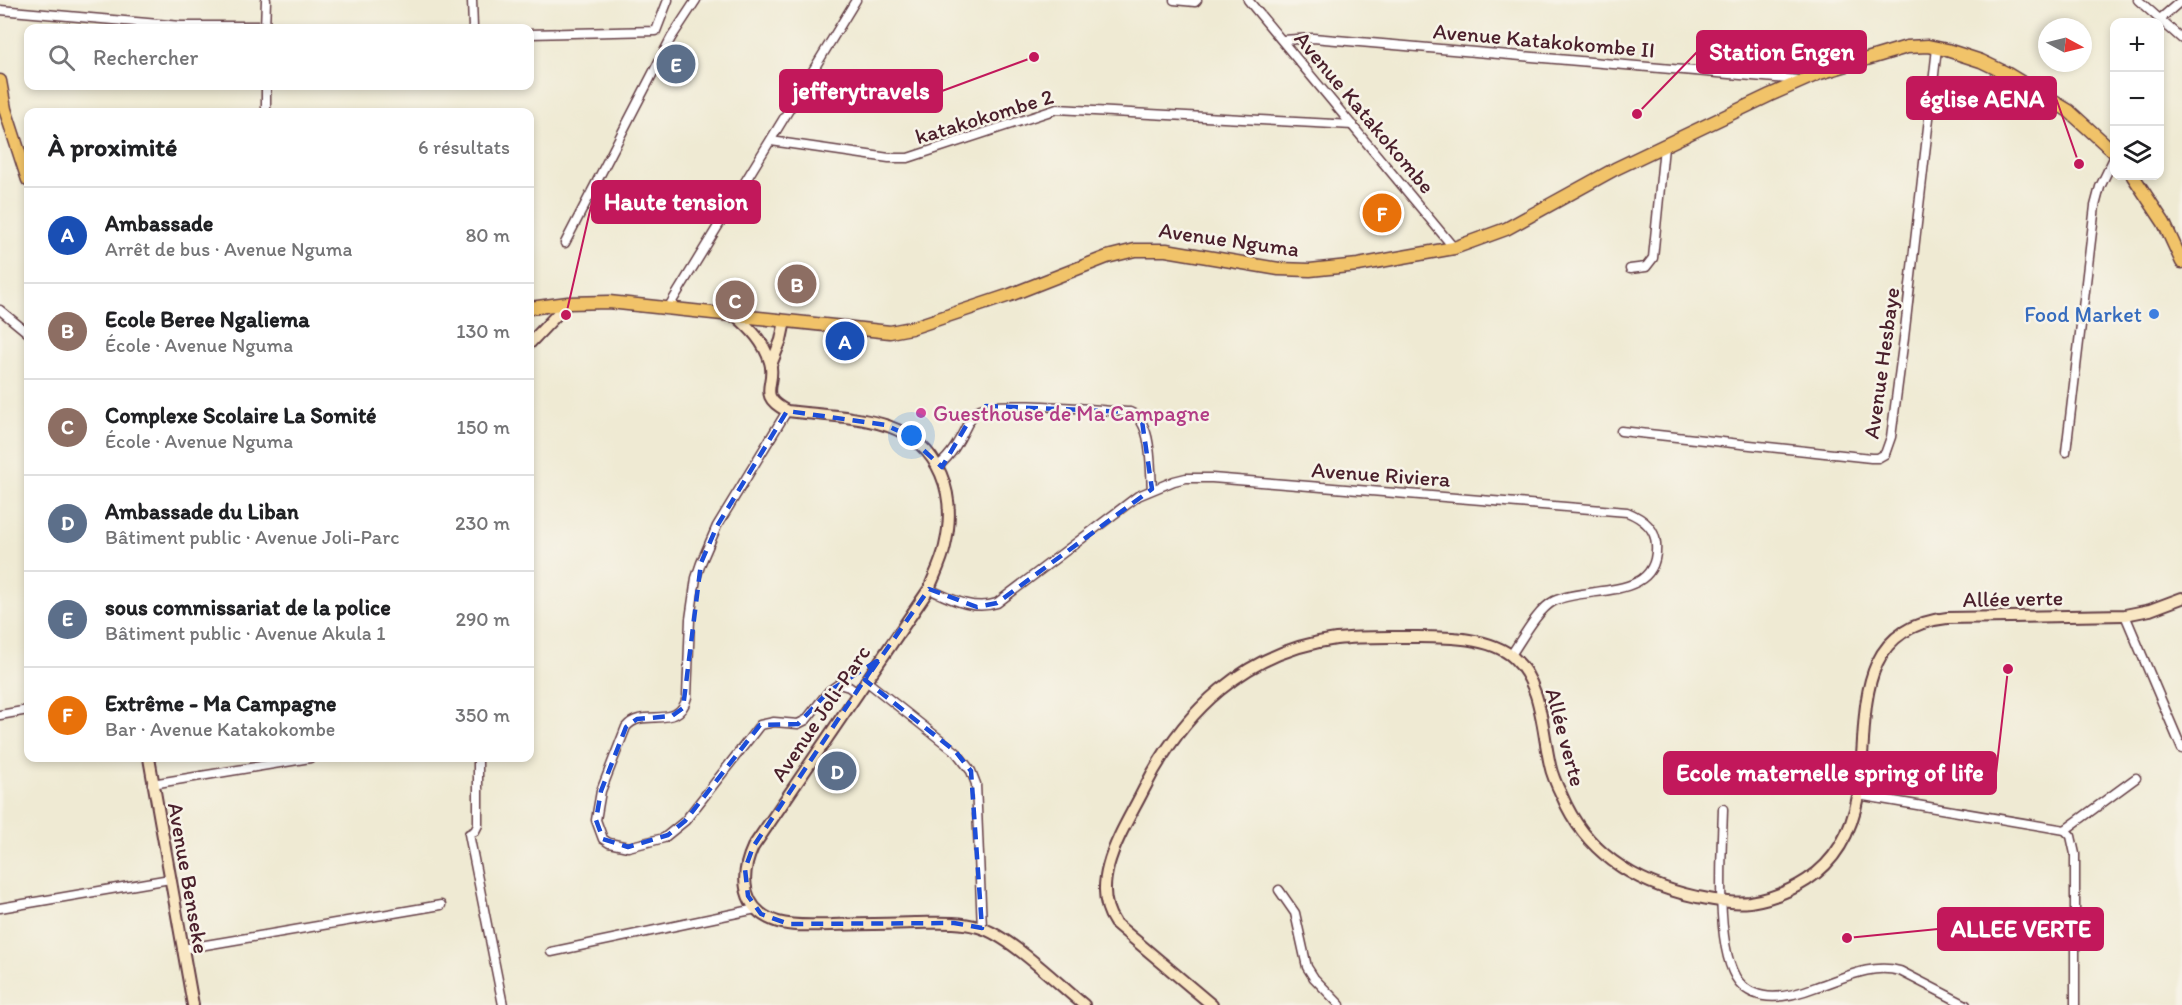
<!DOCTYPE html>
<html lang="fr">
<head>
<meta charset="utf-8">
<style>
  :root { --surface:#fff; --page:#f6f6f6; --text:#202124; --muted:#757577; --line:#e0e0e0; --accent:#2563eb }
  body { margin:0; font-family:Itim,sans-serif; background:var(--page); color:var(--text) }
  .controls { position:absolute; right:18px; top:18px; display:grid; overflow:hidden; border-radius:12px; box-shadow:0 3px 9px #0003 }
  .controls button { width:54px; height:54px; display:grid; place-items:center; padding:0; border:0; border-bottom:2px solid var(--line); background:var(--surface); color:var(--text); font:30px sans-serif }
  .compass { position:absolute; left:2038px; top:18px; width:54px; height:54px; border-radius:50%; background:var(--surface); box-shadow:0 3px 9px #0003; rotate:97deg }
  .you { position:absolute; left:912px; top:436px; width:21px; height:21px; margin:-15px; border:4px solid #fff; border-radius:50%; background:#1a73e8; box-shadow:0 0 0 9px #1a73e833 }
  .badge { display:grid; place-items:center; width:39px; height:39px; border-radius:50%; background:var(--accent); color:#fff; font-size:20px; font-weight:700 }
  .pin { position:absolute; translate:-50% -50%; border:3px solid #fff; box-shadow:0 2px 6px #0006 }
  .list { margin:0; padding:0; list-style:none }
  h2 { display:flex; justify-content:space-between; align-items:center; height:78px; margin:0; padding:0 24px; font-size:26px }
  h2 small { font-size:20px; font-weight:400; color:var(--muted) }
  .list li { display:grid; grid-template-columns:39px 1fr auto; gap:18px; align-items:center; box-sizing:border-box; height:96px; padding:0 24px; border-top:2px solid var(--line) }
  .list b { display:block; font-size:22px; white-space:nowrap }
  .list p { margin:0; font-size:20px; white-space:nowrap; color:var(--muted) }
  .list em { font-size:20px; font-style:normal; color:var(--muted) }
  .icon { flex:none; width:33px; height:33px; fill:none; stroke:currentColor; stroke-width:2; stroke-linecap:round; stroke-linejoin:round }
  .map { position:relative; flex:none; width:2182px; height:1005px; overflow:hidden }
  .search { position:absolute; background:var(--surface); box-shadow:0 3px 9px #0003; left:24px; top:24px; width:510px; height:66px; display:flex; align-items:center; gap:15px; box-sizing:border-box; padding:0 21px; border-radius:12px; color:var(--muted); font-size:22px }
  .panel { position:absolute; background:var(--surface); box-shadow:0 3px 9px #0003; left:24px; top:108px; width:510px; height:654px; border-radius:12px }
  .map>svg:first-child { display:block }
</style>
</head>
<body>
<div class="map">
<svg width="2182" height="1005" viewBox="0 0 2182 1005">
  <rect width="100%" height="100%" fill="#f7f3e8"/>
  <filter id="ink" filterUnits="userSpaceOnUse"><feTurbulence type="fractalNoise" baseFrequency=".0167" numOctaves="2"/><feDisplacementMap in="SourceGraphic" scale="12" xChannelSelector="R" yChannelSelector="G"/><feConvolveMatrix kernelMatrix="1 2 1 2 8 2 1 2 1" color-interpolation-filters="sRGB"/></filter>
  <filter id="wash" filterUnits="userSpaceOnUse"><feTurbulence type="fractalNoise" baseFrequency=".008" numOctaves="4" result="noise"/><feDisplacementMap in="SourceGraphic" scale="24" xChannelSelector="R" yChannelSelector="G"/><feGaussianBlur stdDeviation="1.35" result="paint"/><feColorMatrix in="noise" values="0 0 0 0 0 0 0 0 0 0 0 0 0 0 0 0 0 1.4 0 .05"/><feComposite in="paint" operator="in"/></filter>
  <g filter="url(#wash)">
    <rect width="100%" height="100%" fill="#efead3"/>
  </g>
  <g filter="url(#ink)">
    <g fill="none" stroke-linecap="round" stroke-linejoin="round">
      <defs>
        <g id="street">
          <path d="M472 0 473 28"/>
          <path d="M1174 0 1195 2 1197 0"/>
          <path d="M1248 0 1454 248"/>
          <path d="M2138 0 2182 39"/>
          <path d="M0 10 181 26H265"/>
          <path d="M2160 19 2182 0"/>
          <path d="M265 28 266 0"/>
          <path d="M530 34 656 31 668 0"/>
          <path d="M1283 40 1313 38 1799 80"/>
          <path d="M266 86V112"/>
          <path d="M771 141 889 158H908L1057 109 1353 125"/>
          <path d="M565 243 671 38 696 0"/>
          <path d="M1630 269 1646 267 1653 258 1664 147"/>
          <path d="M668 308 856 0"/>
          <path d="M0 310 28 333"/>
          <path d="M787 411 717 526 701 563 696 578 690 619 687 697C679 732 643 706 626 727L601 791 596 820 603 839 609 843 628 847 664 838 685 821 760 725 774 722 798 724 806 720 829 691 839 684 849 687 857 693"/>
          <path d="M1621 431 1871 458H1878L1885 454 1891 437 1904 338 1937 48"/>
          <path d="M2066 452 2095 206 2100 187 2114 158"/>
          <path d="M938 466C952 455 959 441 967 425 970 420 973 413 978 410 993 399 1105 411 1130 412 1153 421 1150 467 1152 489"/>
          <path d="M929 589C951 599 973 611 997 603L1138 496 1174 481 1186 478H1212L1627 512C1642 518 1655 527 1656 544 1660 602 1587 585 1554 601 1538 609 1522 639 1511 655"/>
          <path d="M2125 615 2182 749"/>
          <path d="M865 680 956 752 971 771 976 784 982 928"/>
          <path d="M0 715 28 710"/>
          <path d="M478 758V825L475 831 469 834 503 1005"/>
          <path d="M152 784 310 758"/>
          <path d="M1858 795 2065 830 2071 836 2075 854V1005"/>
          <path d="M1723 809C1722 849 1714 951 1739 982 1758 1005 1793 996 1816 987 1844 978 1871 963 1900 971L1966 1005"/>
          <path d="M2065 830 2136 778"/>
          <path d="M1279 890 1295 913 1307 967 1314 978 1340 1005"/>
          <path d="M0 908 170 879"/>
          <path d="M182 949 441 905"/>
          <path d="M551 952 756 909"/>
        </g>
        <g id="secondary">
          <path d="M736 316C751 329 764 342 770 362 777 384 755 395 787 411 819 415 858 416 888 426 941 445 957 495 945 546 942 561 934 576 929 589L753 847C739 877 742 911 778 922 795 927 814 925 832 925 860 924 887 924 915 923 936 923 958 921 978 927 1009 935 1058 984 1084 1005"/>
          <path d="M530 343 568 303"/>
          <path d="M771 365 781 340 785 321"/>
          <path d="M149 758 193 1005"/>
          <path d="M1212 1005 1115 923C1087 882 1124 829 1143 791 1182 712 1245 651 1336 639 1362 636 1390 637 1417 637 1446 637 1491 637 1514 658 1542 684 1542 730 1550 765 1552 775 1557 786 1562 796 1587 855 1637 884 1697 897 1715 900 1732 904 1750 902 1770 899 1790 891 1807 880 1836 861 1852 830 1858 796 1870 724 1848 629 1947 618L2125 615 2150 610 2182 598"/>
        </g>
        <g id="primary">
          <path d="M0 81 5 109 28 180"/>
          <path d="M2133 176 2164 223 2182 262"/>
          <path d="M530 308 568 303 609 302 890 332 911 328 1010 295 1107 257 1135 250H1166L1279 269 1310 270 1358 265 1454 248 1506 229 1615 169 1770 95 1820 73 1907 47 1928 46 1947 50 1981 61 2006 73 2069 111 2114 152"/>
        </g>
      </defs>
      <use href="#street" stroke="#633d44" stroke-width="11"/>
      <use href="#secondary" stroke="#633d44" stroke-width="14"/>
      <use href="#primary" stroke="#633d44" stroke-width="15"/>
      <use href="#street" stroke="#fff" stroke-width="8"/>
      <use href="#secondary" stroke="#f9e7c3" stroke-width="10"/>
      <use href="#primary" stroke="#f1c369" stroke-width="12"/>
    </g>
  </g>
  <path fill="none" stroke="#1d4ed8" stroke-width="4.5" stroke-dasharray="12 8" stroke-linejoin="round" d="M986 406 1130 412 1142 421 1152 489 997 603 977 607 929 589 865 680 956 752 971 771 982 928 954 923 789 924 761 914 748 896 745 869 753 847 877 661 829 691 798 724 760 725 685 821 668 835 628 847 603 839 596 820 601 791 626 727 637 719 672 716 683 708 701 563 717 526 787 411 886 425 907 435 942 467 973 414Z"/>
  <circle fill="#3f7fe0" stroke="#f7f3e8" stroke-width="2" cx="2154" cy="314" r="6"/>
  <circle fill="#d1479c" stroke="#f7f3e8" stroke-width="2" cx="921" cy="413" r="6"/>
  <g text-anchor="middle" stroke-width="5" stroke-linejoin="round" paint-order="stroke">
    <g font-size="22" fill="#4a1f2b" stroke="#f7f3e8">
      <text transform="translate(1544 40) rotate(5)" y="8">Avenue Katakokombe II</text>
      <text transform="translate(1365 112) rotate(50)" y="8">Avenue Katakokombe</text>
      <text transform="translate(984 116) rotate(-17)" y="8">katakokombe 2</text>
      <text transform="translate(1229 239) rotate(8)" y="8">Avenue Nguma</text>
      <text transform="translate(1881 363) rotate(-82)" y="8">Avenue Hesbaye</text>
      <text transform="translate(1381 474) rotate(4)" y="8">Avenue Riviera</text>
      <text transform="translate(2013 598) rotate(-1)" y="8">Allée verte</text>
      <text transform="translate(820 713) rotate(-56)" y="8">Avenue Joli-Parc</text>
      <text transform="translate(1566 737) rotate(75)" y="8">Allée verte</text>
      <text transform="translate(189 878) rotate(80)" y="8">Avenue Benseke</text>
    </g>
    <g font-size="22" fill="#366cbe" stroke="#f7f3e8" text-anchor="end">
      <text x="2142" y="322">Food Market</text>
    </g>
    <g font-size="22" fill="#b23c85" stroke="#f7f3e8" text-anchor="start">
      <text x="933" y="421">Guesthouse de Ma Campagne</text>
    </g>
  </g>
  <path fill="none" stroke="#c2185b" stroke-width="2" d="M1637 114L1697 52M1034 57L942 91M2079 164L2056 98M566 315L592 202M2008 669L1996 773M1847 938L1938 929"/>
  <g fill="#c2185b" stroke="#f7f3e8" stroke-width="2">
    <circle cx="1637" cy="114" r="6"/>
    <circle cx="1034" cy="57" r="6"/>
    <circle cx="2079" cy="164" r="6"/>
    <circle cx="566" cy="315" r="6"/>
    <circle cx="2008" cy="669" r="6"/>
    <circle cx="1847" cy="938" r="6"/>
  </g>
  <g fill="#c2185b" stroke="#c2185b" stroke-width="2">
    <rect x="1697" y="31" width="169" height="42" rx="6"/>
    <rect x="780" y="70" width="162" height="42" rx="6"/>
    <rect x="1907" y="77" width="149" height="42" rx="6"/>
    <rect x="592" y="181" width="168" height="42" rx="6"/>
    <rect x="1664" y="752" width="332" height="42" rx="6"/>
    <rect x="1938" y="908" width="165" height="42" rx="6"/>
  </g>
  <g font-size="24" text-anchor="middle" font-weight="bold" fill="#fff">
    <text x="1782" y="60">Station Engen</text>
    <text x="861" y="99">jefferytravels</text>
    <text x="1982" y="107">église AENA</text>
    <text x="676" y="210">Haute tension</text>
    <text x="1830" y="781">Ecole maternelle spring of life</text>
    <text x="2021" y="937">ALLEE VERTE</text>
  </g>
</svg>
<div class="controls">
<button>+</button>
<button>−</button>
<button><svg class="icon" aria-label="layers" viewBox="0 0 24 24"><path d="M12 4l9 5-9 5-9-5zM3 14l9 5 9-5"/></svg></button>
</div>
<svg class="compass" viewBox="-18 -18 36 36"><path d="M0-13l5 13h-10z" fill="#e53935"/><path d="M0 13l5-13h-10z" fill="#757577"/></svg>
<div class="you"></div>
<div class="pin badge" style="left:845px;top:341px;background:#1a4fb4">A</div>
<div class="pin badge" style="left:797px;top:284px;background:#8d6e63">B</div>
<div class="pin badge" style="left:735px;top:300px;background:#8d6e63">C</div>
<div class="pin badge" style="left:837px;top:771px;background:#5c6f8a">D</div>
<div class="pin badge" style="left:676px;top:64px;background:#5c6f8a">E</div>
<div class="pin badge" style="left:1382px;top:213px;background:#e8710a">F</div>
<div class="search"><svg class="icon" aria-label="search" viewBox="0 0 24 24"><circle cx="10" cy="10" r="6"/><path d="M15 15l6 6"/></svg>Rechercher</div>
<section class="panel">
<h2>À proximité<small>6 résultats</small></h2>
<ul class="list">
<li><span class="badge" style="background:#1a4fb4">A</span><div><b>Ambassade</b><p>Arrêt de bus · Avenue Nguma</p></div><em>80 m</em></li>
<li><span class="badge" style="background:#8d6e63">B</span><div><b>Ecole Beree Ngaliema</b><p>École · Avenue Nguma</p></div><em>130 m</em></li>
<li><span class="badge" style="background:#8d6e63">C</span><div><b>Complexe Scolaire La Somité</b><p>École · Avenue Nguma</p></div><em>150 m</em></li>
<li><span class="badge" style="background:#5c6f8a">D</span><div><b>Ambassade du Liban</b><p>Bâtiment public · Avenue Joli-Parc</p></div><em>230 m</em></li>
<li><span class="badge" style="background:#5c6f8a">E</span><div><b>sous commissariat de la police</b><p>Bâtiment public · Avenue Akula 1</p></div><em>290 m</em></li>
<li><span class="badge" style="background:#e8710a">F</span><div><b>Extrême - Ma Campagne</b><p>Bar · Avenue Katakokombe</p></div><em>350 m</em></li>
</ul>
</section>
</div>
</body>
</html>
